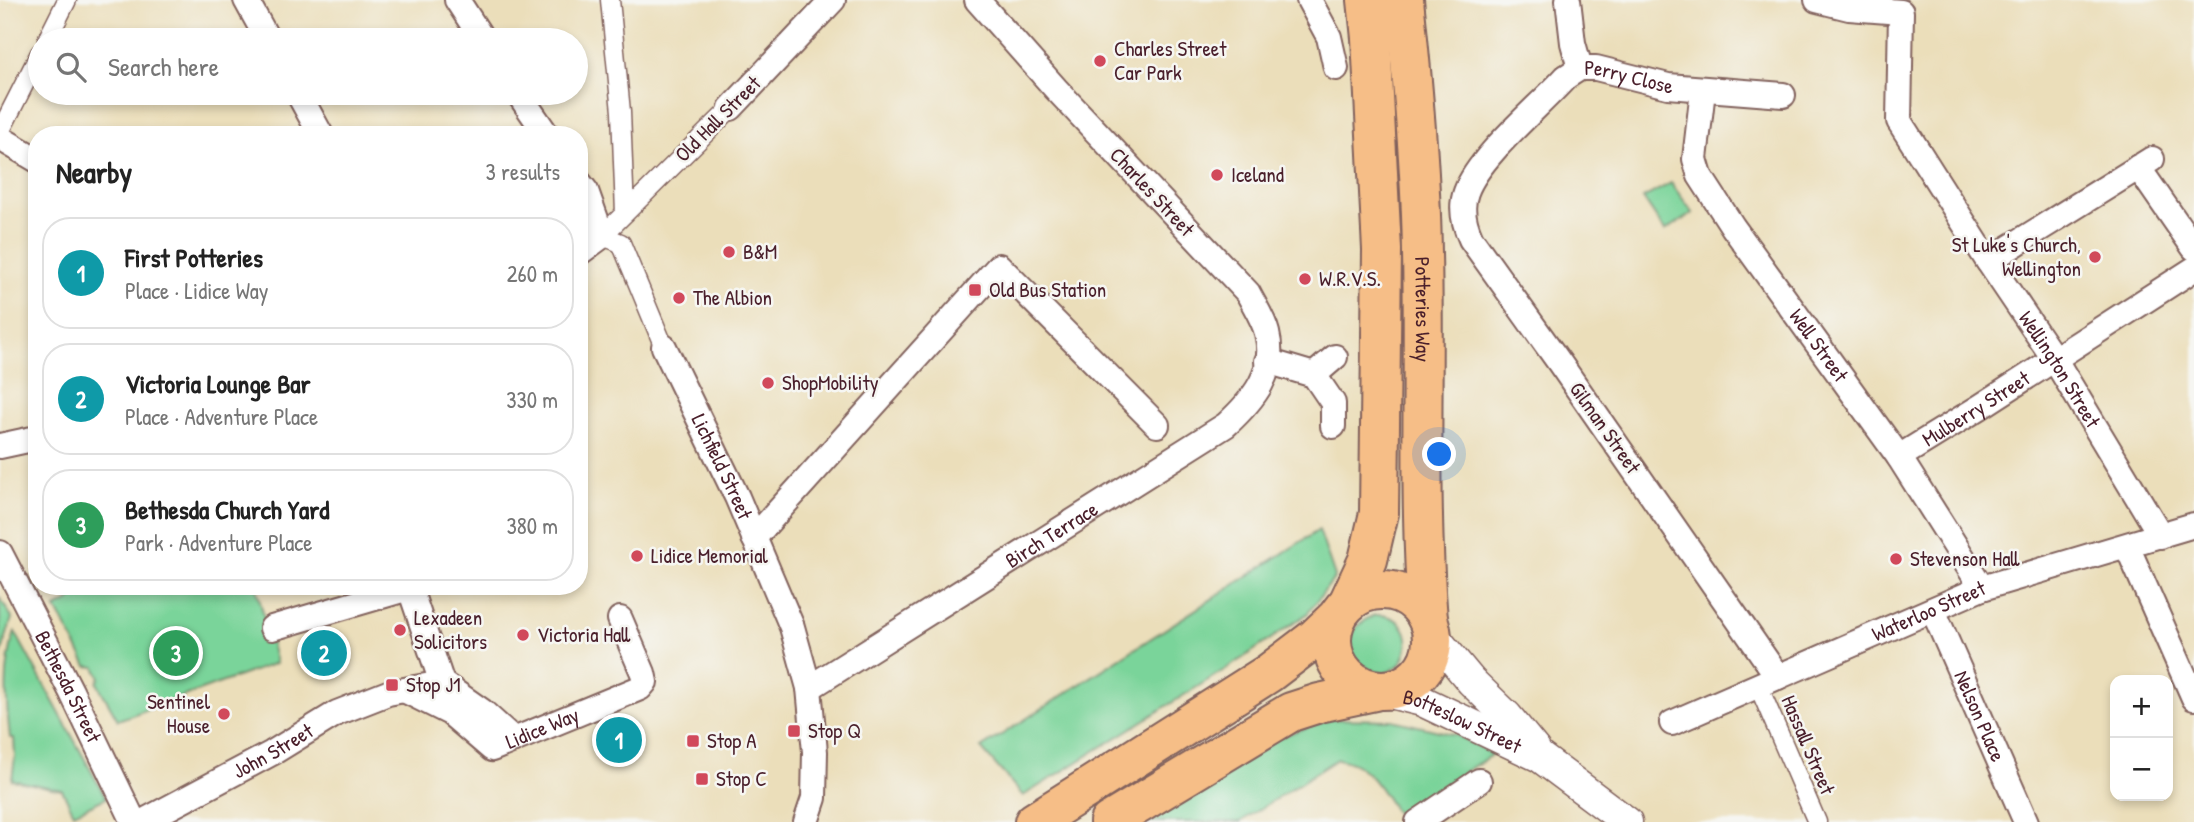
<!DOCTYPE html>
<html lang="en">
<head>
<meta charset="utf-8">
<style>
  :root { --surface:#fff; --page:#f6f6f6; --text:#222; --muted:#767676; --line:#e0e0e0; --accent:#7c3aed }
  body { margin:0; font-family:"Patrick Hand",sans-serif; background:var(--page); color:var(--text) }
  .controls { position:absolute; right:21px; bottom:21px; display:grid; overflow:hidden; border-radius:14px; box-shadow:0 4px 10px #0003 }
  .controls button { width:63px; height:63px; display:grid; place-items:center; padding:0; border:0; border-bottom:2px solid var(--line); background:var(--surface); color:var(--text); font:35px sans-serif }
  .you { position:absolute; left:1440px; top:455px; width:24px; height:24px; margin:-18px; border:5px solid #fff; border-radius:50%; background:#1a73e8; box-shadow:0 0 0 10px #1a73e833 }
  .badge { display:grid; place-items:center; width:46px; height:46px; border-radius:50%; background:var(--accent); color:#fff; font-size:23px; font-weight:700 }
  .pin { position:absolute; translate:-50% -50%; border:4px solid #fff; box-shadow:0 2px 7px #0006 }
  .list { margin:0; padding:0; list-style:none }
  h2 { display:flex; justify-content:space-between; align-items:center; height:91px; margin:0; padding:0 28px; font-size:30px }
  h2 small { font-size:23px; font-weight:400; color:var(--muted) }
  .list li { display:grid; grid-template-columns:46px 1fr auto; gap:21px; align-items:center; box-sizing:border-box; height:112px; margin:0 14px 14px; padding:0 14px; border:2px solid var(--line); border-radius:28px }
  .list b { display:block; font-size:26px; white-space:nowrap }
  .list p { margin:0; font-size:23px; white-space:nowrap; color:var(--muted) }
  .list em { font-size:23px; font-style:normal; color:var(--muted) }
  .icon { flex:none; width:38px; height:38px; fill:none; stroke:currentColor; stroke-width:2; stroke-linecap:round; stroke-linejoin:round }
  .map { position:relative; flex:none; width:2194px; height:822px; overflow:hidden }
  .search { position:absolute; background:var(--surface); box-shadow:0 4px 10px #0003; left:28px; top:28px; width:560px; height:77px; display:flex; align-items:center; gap:18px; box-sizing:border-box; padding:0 24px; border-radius:38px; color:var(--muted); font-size:26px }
  .panel { position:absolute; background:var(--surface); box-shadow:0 4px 10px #0003; left:28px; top:126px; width:560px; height:469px; border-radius:28px }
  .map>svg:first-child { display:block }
</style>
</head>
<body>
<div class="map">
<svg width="2194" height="822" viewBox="0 0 2194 822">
  <rect width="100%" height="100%" fill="#f6f6f2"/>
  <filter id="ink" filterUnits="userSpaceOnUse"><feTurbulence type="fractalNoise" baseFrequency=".0143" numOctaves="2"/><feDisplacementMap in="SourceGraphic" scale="14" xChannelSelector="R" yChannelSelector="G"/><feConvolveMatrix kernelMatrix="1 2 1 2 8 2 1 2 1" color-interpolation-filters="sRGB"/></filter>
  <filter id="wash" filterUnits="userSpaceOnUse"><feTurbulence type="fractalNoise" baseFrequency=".00686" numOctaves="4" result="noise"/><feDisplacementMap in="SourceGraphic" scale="28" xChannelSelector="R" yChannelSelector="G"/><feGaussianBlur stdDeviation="1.57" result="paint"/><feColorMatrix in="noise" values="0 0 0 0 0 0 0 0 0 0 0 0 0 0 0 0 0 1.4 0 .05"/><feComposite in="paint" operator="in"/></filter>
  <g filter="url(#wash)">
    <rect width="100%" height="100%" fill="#ebdeba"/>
    <g fill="#7ad49a" stroke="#627a62" stroke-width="2">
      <path d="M1671 183 1693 213 1665 231 1643 198Z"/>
      <path d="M1319 530 1335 577 1307 614 1237 662 1023 796 981 748Z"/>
      <path d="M78 586H256L276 663 118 720 97 683 100 677 95 667 87 666 56 608 70 601Z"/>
      <path d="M0 598 12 618 0 658Z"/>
      <path d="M1375 615C1431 613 1406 699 1362 664 1338 645 1353 624 1375 615Z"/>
      <path d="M15 632 106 798 74 813 62 790 12 780 15 756 14 738H10C6 701 3 668 15 632Z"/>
      <path d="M1331 719 1392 720 1456 735 1493 754 1397 814C1381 790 1368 762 1337 759L1240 822H1139L1276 738Z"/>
    </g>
  </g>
  <g filter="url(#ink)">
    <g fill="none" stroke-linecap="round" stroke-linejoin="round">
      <defs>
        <g id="pedestrian">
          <path d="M610 0 621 112 625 213"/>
          <path d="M47 40 67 0"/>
          <path d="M0 132 40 53"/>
          <path d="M664 347 621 243 602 236 731 108"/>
          <path d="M1758 685 1817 822"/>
        </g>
        <g id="minor">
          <path d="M246 0 268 40"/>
          <path d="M457 0 483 40"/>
          <path d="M1309 0 1329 37 1336 68"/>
          <path d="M1568 0 1573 43 1580 68"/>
          <path id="s1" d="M1817 0 1849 8 1901 12 1899 121 1988 261 2055 360 2161 536"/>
          <path id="s2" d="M1703 90 1695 159 1700 176 1733 227 1899 457 1982 588"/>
          <path d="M298 93 321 135"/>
          <path d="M518 93 547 135"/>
          <path d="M731 108 833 0"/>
          <path d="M0 138 37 160"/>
          <path d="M2138 167 2194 248"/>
          <path d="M579 182 586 191 602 236 579 253"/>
          <path d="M1988 261 2152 159"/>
          <path id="s3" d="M664 347 737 497 792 627 809 688 815 752 814 798 806 822"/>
          <path d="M1267 361 1314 375 1333 403V426"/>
          <path d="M1314 375 1335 357"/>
          <path d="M0 446 37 438"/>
          <path id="s4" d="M1899 457 1980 407 2194 269"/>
          <path d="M754 538 999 266 1157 425"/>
          <path d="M2127 546 2194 698"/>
          <path id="s5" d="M0 553 71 691 134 822"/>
          <path d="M409 586 442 683"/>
          <path id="s6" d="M1933 610 2026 822"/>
          <path d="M272 628 409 588"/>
          <path id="s7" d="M1778 677 1559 362 1471 239C1464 224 1460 208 1466 192 1479 156 1539 107 1566 77L1580 68H1596L1668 86 1783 95"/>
          <path id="s8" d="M809 688 1226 425C1253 400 1277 373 1267 333 1264 320 1254 305 1248 293L1056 89 977 0"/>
          <path id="s9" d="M406 691 450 713 492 749 640 688 645 682 643 673 620 619"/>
          <path id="s10" d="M1672 723 1982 588 2194 525"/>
          <path id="s11" d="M142 822 272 753 337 713 388 693 442 683 482 711 514 740"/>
          <path d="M1418 822 1479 781"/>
        </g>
        <g id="tertiary">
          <path d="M1431 633 1471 681 1507 716 1535 750"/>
          <path id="s12" d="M1382 691 1422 701 1540 757 1627 822"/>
        </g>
        <g id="trunk">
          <path id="s13" d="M1404 0C1413 84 1421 169 1422 254 1425 376 1418 498 1428 620"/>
          <circle cx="1382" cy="640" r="50"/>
          <path d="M1348 603 1368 560 1379 513 1382 250 1371 38 1367 0"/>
          <path d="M1034 822 1269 673 1315 638 1337 617"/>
          <path d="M1109 822 1291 712 1319 703 1375 691"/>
        </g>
      </defs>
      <use href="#pedestrian" stroke="#82625d" stroke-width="21"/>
      <use href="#minor" stroke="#82625d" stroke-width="28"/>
      <use href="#tertiary" stroke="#82625d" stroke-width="33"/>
      <use href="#trunk" stroke="#82625d" stroke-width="42"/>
      <use href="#pedestrian" stroke="#fff" stroke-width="18"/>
      <use href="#minor" stroke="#fff" stroke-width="24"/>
      <use href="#tertiary" stroke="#fff" stroke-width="30"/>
      <use href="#trunk" stroke="#f6be87" stroke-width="38"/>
    </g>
  </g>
  <g fill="#d1495b" stroke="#f6f6f2" stroke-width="2.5">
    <circle cx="1100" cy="61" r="7"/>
    <circle cx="1217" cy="175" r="7"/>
    <circle cx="729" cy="252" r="7"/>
    <circle cx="2095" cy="257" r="7"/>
    <circle cx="1305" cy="279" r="7"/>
    <rect x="968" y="283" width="14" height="14" rx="3.5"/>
    <circle cx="679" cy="298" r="7"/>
    <circle cx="768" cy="383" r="7"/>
    <circle cx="637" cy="556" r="7"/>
    <circle cx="1896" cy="559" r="7"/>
    <circle cx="400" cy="630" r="7"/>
    <circle cx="523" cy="635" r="7"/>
    <rect x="385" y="678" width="14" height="14" rx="3.5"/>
    <circle cx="224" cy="714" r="7"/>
    <rect x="787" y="724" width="14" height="14" rx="3.5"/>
    <rect x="686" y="734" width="14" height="14" rx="3.5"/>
    <rect x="695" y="772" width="14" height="14" rx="3.5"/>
  </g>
  <g text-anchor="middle" stroke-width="5" stroke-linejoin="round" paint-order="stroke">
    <g font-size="21" fill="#4a1f2b" stroke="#f6f6f2" text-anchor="start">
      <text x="1114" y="56">Charles Street<tspan x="1114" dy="24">Car Park</tspan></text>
      <text x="1231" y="182">Iceland</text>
      <text x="2081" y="252" text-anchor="end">St Luke's Church,<tspan x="2081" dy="24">Wellington</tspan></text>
      <text x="743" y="259">B&amp;M</text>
      <text x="1319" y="286">W.R.V.S.</text>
      <text x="989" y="297">Old Bus Station</text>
      <text x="693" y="305">The Albion</text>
      <text x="782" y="390">ShopMobility</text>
      <text x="651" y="563">Lidice Memorial</text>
      <text x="1910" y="566">Stevenson Hall</text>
      <text x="414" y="625">Lexadeen<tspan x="414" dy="24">Solicitors</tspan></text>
      <text x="537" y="642">Victoria Hall</text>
      <text x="406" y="692">Stop J1</text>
      <text x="210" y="709" text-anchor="end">Sentinel<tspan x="210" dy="24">House</tspan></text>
      <text x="808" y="738">Stop Q</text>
      <text x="707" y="748">Stop A</text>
      <text x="716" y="786">Stop C</text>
    </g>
    <g font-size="21" fill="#4a1f2b" stroke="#f6f6f2">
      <text dy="7" stroke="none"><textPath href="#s7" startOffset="803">Perry Close</textPath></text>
      <text transform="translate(718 119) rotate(-45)" y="7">Old Hall Street</text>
      <text transform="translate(1152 192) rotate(47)" y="7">Charles Street</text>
      <text dy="7" stroke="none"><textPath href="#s13" startOffset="310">Potteries Way</textPath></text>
      <text dy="7" stroke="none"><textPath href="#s2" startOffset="294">Well Street</textPath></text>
      <text dy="7" stroke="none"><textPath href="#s1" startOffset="490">Wellington Street</textPath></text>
      <text dy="7" stroke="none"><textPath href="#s4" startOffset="91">Mulberry Street</textPath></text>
      <text transform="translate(1605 428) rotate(55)" y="7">Gilman Street</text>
      <text dy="7" stroke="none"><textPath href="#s3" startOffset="133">Lichfield Street</textPath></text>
      <text dy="7" stroke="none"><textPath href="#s8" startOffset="287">Birch Terrace</textPath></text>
      <text dy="7" stroke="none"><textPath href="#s10" startOffset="280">Waterloo Street</textPath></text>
      <text dy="7" stroke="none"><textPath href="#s5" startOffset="150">Bethesda Street</textPath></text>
      <text dy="7" stroke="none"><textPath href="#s6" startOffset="116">Nelson Place</textPath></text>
      <text dy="7" stroke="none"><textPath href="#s12" startOffset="86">Botteslow Street</textPath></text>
      <text dy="7" stroke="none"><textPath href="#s9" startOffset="159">Lidice Way</textPath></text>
      <text transform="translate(1808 745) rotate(67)" y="7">Hassall Street</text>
      <text dy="7" stroke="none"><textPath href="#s11" startOffset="149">John Street</textPath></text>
    </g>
  </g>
</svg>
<div class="controls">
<button>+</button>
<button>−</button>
</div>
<div class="you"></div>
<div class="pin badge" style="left:619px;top:740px;background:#0f9aa8">1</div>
<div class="pin badge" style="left:324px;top:653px;background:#0f9aa8">2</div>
<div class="pin badge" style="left:176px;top:653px;background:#2e9e5b">3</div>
<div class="search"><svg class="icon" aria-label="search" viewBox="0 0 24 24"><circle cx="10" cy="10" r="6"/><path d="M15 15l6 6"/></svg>Search here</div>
<section class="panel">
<h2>Nearby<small>3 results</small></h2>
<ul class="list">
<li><span class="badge" style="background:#0f9aa8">1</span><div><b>First Potteries</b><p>Place · Lidice Way</p></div><em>260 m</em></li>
<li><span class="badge" style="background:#0f9aa8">2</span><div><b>Victoria Lounge Bar</b><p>Place · Adventure Place</p></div><em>330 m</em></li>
<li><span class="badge" style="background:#2e9e5b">3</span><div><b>Bethesda Church Yard</b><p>Park · Adventure Place</p></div><em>380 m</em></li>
</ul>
</section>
</div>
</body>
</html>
